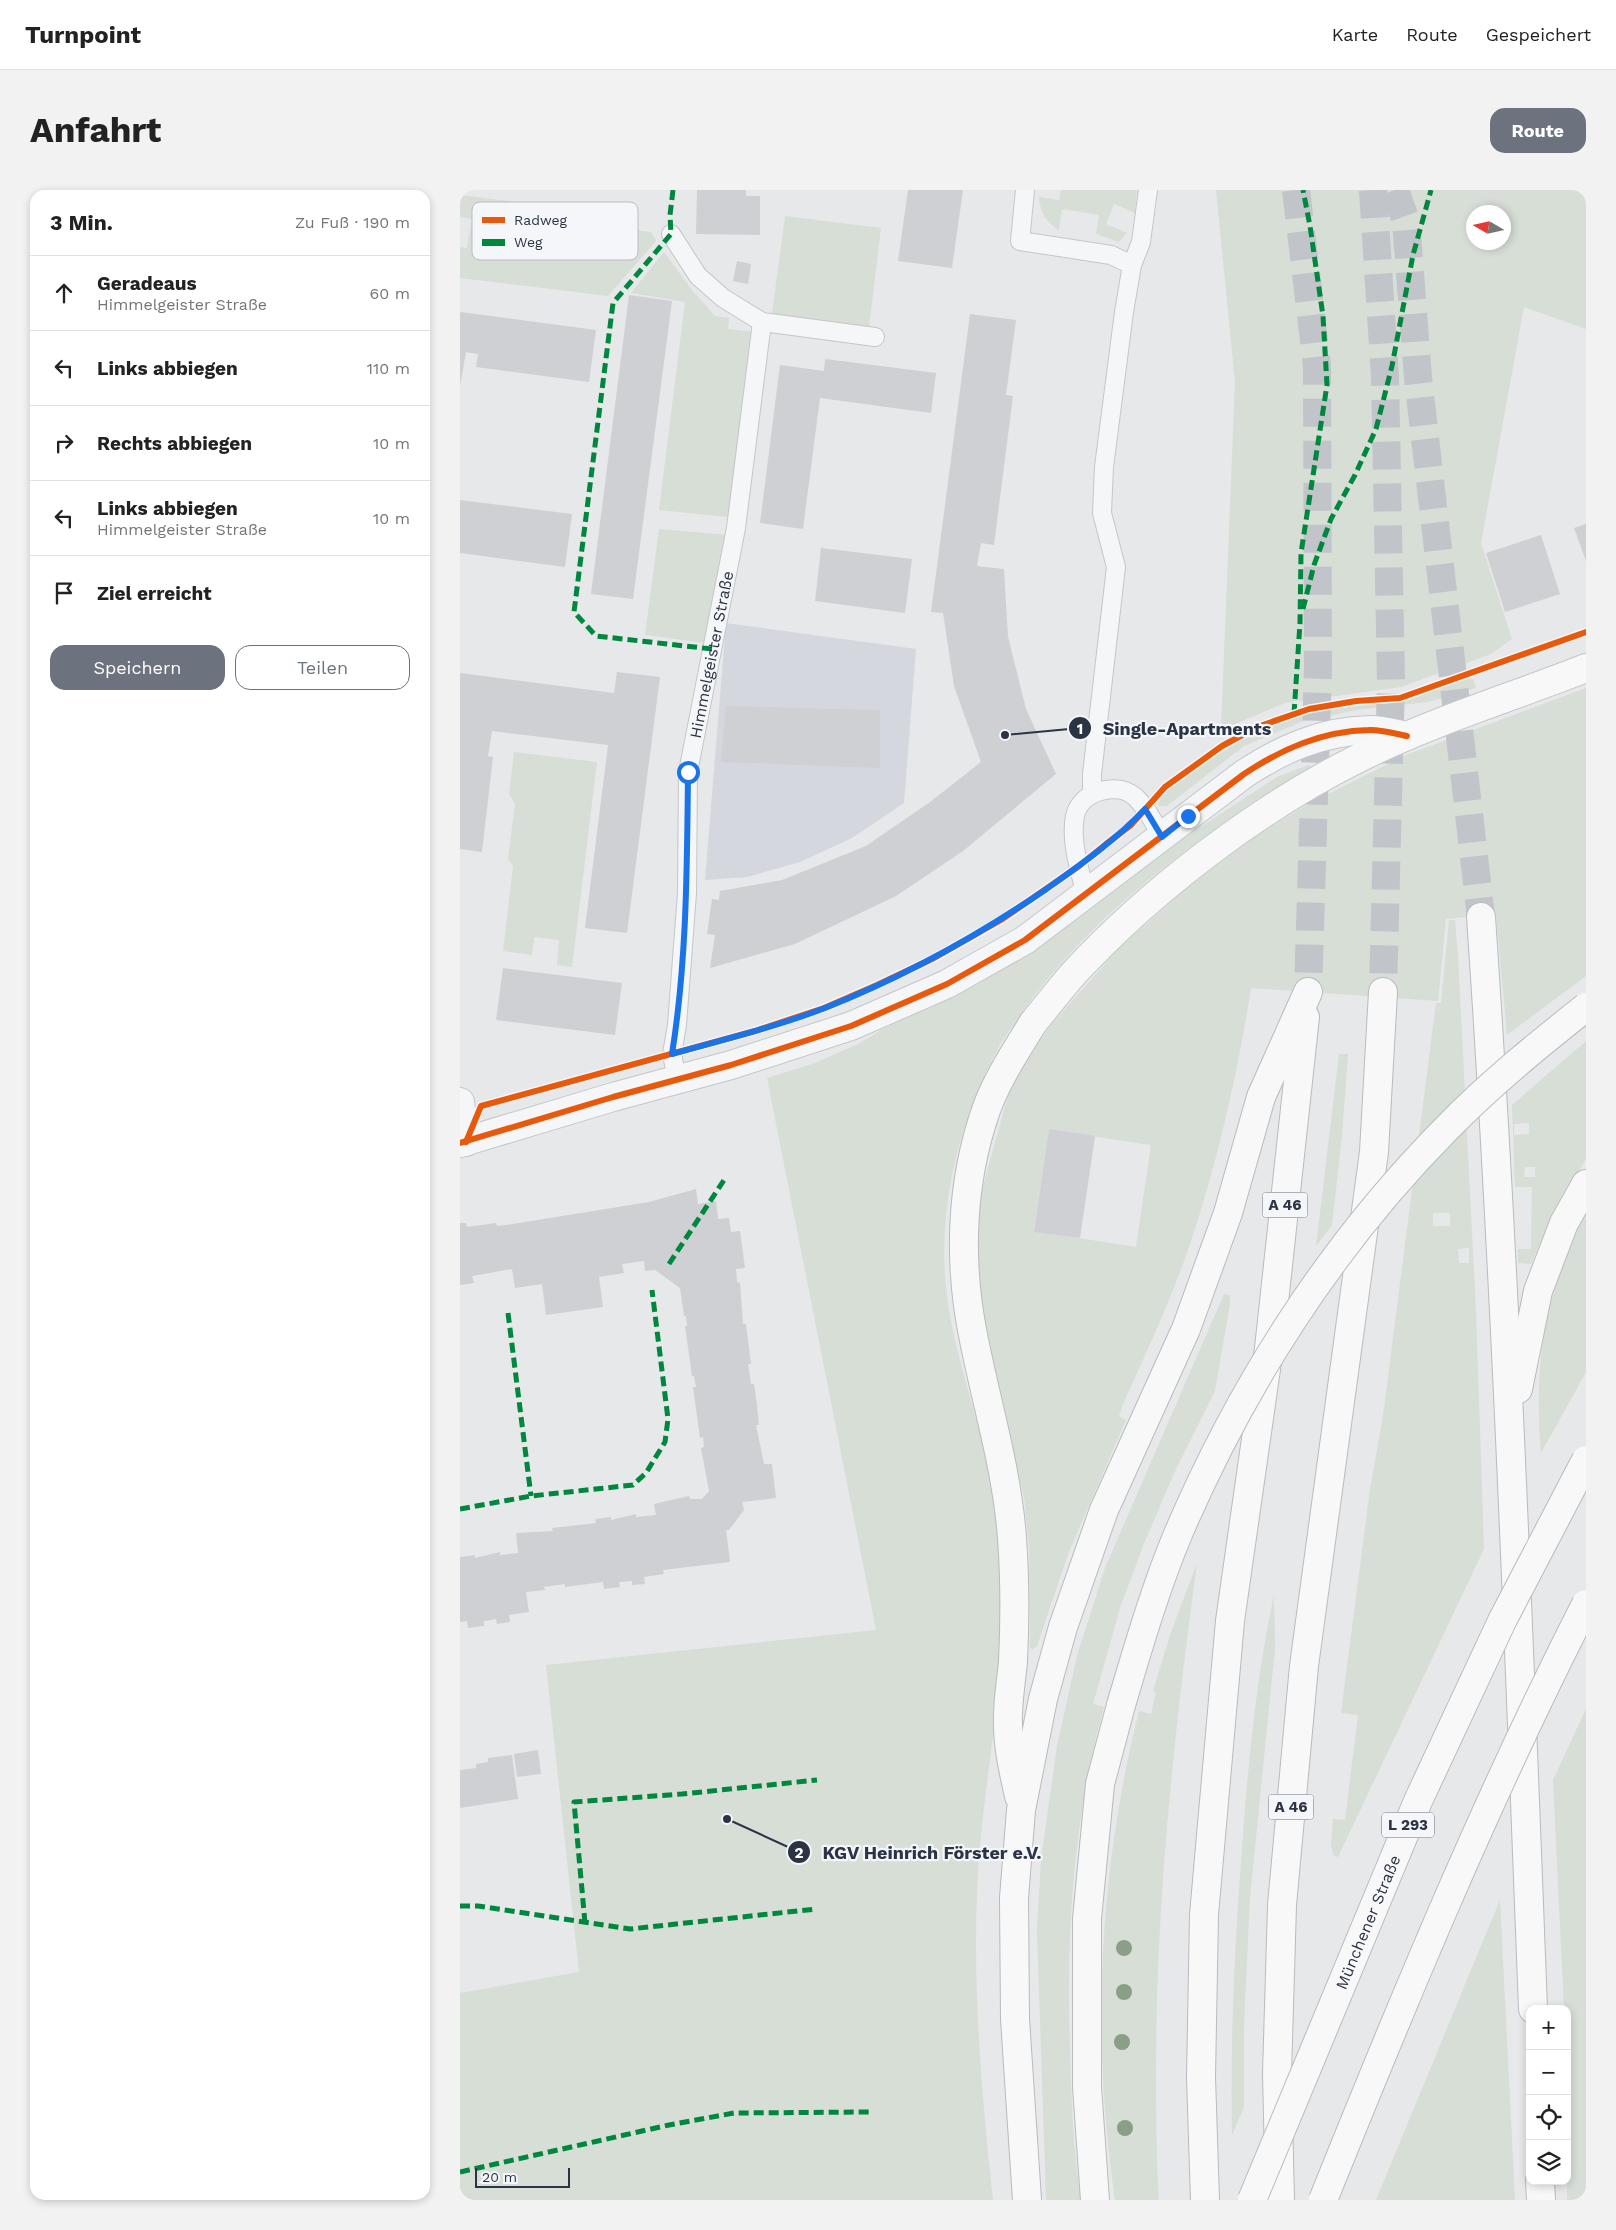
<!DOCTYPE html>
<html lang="de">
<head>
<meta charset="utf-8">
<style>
  :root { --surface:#fff; --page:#f2f2f2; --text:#222; --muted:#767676; --line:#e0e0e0; --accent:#6c737f }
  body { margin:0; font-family:"Work Sans",sans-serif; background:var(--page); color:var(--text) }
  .controls { position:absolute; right:15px; bottom:15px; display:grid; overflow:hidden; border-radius:10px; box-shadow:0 2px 8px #0003 }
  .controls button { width:45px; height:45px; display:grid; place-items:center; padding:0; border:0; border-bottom:1px solid var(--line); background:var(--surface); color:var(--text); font:25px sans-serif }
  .compass { position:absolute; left:1006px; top:15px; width:45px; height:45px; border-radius:50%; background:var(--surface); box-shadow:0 2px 8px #0003; rotate:279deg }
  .scale { position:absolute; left:15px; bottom:12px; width:95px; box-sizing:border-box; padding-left:5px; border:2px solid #2b3445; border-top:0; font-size:14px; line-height:18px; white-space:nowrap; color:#2b3445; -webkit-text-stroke:4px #f4f6f9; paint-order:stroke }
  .stop { position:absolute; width:15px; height:15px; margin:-11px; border:4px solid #1a73e8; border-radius:50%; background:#fff }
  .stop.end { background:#1a73e8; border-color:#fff; box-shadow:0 1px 5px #0008 }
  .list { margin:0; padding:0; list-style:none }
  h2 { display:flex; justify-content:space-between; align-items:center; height:65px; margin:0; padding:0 20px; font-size:21px }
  h2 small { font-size:16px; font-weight:400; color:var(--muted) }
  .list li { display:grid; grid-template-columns:32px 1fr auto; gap:15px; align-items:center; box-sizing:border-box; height:75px; padding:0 20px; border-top:1px solid var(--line) }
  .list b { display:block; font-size:19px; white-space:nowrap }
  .list p { margin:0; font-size:16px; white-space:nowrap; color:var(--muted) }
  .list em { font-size:16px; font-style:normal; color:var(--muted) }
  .actions { display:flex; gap:10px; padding:15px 20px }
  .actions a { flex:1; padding:11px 0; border:1px solid var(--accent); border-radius:15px; text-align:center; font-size:18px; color:var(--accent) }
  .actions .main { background:var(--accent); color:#fff }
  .icon { flex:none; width:28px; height:28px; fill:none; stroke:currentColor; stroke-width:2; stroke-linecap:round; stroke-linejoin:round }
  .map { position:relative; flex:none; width:1126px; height:2010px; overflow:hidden; border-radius:15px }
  header { display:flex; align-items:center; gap:30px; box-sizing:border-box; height:70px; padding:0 25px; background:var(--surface); border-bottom:1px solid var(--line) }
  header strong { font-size:24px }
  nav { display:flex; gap:28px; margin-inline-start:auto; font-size:18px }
  .intro { display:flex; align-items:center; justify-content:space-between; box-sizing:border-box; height:120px; padding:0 30px }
  h1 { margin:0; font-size:35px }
  .button { padding:12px 22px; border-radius:15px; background:var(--accent); color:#fff; font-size:18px; font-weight:700 }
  main { display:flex; gap:30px; padding:0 30px }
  aside { flex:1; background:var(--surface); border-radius:15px; box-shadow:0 2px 8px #0003 }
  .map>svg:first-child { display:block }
</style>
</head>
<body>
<header>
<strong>Turnpoint</strong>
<nav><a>Karte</a><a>Route</a><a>Gespeichert</a></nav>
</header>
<div class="intro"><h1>Anfahrt</h1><a class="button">Route</a></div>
<main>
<aside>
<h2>3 Min.<small>Zu Fuß · 190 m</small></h2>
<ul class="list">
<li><svg class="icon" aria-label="ahead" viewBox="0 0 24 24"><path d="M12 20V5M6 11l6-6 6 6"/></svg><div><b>Geradeaus</b><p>Himmelgeister Straße</p></div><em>60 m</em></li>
<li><svg class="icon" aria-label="left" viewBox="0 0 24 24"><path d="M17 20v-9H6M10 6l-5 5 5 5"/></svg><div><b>Links abbiegen</b></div><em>110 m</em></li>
<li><svg class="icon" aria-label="right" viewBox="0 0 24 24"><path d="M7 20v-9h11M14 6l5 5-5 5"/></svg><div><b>Rechts abbiegen</b></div><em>10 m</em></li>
<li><svg class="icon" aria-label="left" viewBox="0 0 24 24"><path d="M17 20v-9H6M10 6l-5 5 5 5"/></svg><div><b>Links abbiegen</b><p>Himmelgeister Straße</p></div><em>10 m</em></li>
<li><svg class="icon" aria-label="arrive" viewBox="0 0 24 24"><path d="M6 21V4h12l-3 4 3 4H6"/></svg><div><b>Ziel erreicht</b></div></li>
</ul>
<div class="actions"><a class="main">Speichern</a><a>Teilen</a></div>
</aside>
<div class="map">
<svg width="1126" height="2010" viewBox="0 0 1126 2010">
  <rect width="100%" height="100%" fill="#e6e8ea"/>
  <path fill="#d4d7dd" d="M266 433 456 459 444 613 392 648 340 672 287 687 245 690Z"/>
  <g fill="#d6ded6" fill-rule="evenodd">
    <path d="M601 0H677L675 23 654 14 646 34 667 43 659 52 636 44 639 25 602 19 599 40C585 31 581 24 579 7L599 10Z"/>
    <path d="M756 0H1126V139L1064 117 1021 353 1052 449 1031 464 941 497 825 513 761 540 775 192ZM1014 22H1044V52H1014Z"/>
    <path d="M0 5 160 25 181 41 191 42 196 51 148 106 0 88V57L7 58 12 29 0 27Z"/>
    <path d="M325 26 421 38 409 137 312 124Z"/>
    <path d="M204 62 232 100 255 126 269 128 268 139 294 142 268 327 199 320 225 112 171 103Z"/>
    <path d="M199 339 268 345 246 453 185 445Z"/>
    <path d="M1006 489H1013L1016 498 968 512 896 520 841 532 784 556 707 616H700L698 614 704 603 734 580 788 546 813 534 865 520 949 510Z"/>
    <path d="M1126 498V786L1047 845 1036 724 986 729 978 811 791 798C778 881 759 965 733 1045 714 1103 688 1159 663 1214L659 1226 666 1230 608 1364 577 1456 573 1459 570 1458 569 1357 564 1307 525 1144 517 1076 520 1007 548 905 563 877 590 836 658 759 728 697 795 647 848 614 946 565ZM589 940 691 955 676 1057 574 1041Z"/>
    <path d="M54 562 137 572 112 777 97 775 99 750 74 747 72 765 43 761 53 676 48 669 55 614 49 604Z"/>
    <path d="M848 575 851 576 849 580C801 603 758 636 716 668 659 712 606 761 564 820 557 831 548 841 541 853 499 929 476 1020 487 1107 493 1154 509 1200 521 1247 535 1304 542 1361 542 1420 543 1508 523 1596 518 1683 512 1792 521 1902 533 2010H0V1803L119 1782 86 1475 416 1440 307 888 355 873 400 853 421 840 520 793 619 728 728 645 817 587Z"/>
    <path d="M989 730H995L998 766 1016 1122 1024 1359 878 1667 874 1666 871 1656 873 1629 885 1630 898 1525 881 1523 910 1299 923 1226 976 813H981ZM973 1023H990V1036H973ZM1009 1058V1073H999L998 1059Z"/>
    <path d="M1126 851V969L1089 1033 1071 1074 1058 1073V1059H1071L1072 997H1055L1052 915ZM1069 933V944L1054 945V934ZM1065 977H1075V987H1064Z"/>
    <path d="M879 864H888L882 946 872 1035 856 1056Z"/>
    <path d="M1126 1021V1182L1081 1263C1073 1173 1085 1102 1126 1021Z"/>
    <path d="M764 1104 770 1105V1114L755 1201 716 1279 683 1356 660 1418 633 1514 644 1517C613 1631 606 1741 610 1859 611 1909 613 1960 621 2010H586L577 1740 581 1669 597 1556 617 1466 645 1378Z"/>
    <path d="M737 1373C714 1542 696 1711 696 1881 696 1924 696 1967 699 2010H655C631 1847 639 1680 679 1521L691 1524 696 1502 693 1501 710 1445Z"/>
    <path d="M814 1405 815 1458 790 1707 784 1835V1917L772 1945C770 1845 775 1746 783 1645 789 1564 797 1484 814 1405Z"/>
    <path d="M1126 1519V2010H1107V1819H1104L1093 1590Z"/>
    <path d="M1040 1710 1055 2010H916Z"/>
  </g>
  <g fill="#ced0d3">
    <path d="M237 0H286V6H300V45L236 44Z"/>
    <path d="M448 0H503L492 78 438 71Z"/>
    <path d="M277 71 291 74 288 94 273 91Z"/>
    <path d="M169 105 212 111 173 409 131 404Z"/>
    <path d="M0 122 136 140 129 192 16 177 18 164 6 162 0 196Z"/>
    <path d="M510 124 556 130 546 205 553 206 534 355 521 353 517 376 544 379 548 447 566 519 596 584 503 661 436 706 335 754 250 778 255 745 247 744 252 709 259 710 260 701 322 690 406 656 470 612 521 572 494 496 483 423 471 422Z"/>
    <path d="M365 169 476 183 471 223 360 208 343 339 300 333 320 175 364 181Z"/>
    <path d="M0 310 112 324 105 377 0 363Z"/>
    <path d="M1126 334V371L1114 338Z"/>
    <path d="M1081 345 1100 404 1045 422 1026 363Z"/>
    <path d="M361 358 452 369 445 423 355 411Z"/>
    <path d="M157 482 200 487 167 743 125 738 148 555 32 541 28 566 33 567 22 662 0 659V483L154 503Z"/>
    <path d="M266 516 420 520V578L261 572Z"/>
    <path d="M43 778 162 793 155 845 36 830Z"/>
    <path d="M589 939 635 946 620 1048 574 1042Z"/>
    <path d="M236 999 238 1014 256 1011 258 1029 269 1028 271 1042 280 1041 285 1078 276 1079 277 1092 280 1093 283 1134H286L291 1174H288L291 1194H294L297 1215 299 1235H296L304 1274H312L316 1308 282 1312 284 1320 269 1340H266L270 1372 203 1380 204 1384 184 1387 185 1394 172 1395V1391L159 1392 160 1397 144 1399 143 1392 105 1397V1394L84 1397 85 1400 66 1402 69 1422 49 1425 50 1432 37 1434 36 1429 24 1431V1436L8 1438 7 1431 0 1432V1367L15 1365V1368L40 1362V1365L58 1363 56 1343 93 1341 92 1338 136 1333 135 1329 151 1327V1330L176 1324V1327L196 1325 194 1314 229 1306 230 1309H242L249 1301 241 1258 244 1257 243 1247 240 1248 233 1197H236L234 1186H232L225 1136H227L226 1126H224L220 1098 195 1080 185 1081 184 1071 162 1074 164 1083 139 1087 143 1117 86 1125 82 1094 55 1098 52 1079 12 1086 14 1093 0 1095V1033H6L7 1037 36 1033 37 1036 46 1035 189 1012Z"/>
    <path d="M78 1560 81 1584 57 1587 54 1564Z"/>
    <path d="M52 1565 58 1609 0 1618V1580L16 1578V1574L28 1572V1568Z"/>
  </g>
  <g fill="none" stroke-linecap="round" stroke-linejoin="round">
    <g stroke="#c1c4c9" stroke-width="28" stroke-dasharray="28 14" stroke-linecap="butt">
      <path d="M836 0 857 176 858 477 848 802"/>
      <path d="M913 0 925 187 931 491 923 802"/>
      <path d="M935 0 946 31 958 188 1021 727"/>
    </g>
    <defs>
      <g id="lane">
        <path d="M565 0 560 51 651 65 672 75"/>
        <path d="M211 44 238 86 263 108 302 132 415 147"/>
        <path d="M632 603V584L656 377 642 323 644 277 664 122 672 75 681 52 688 0"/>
        <path d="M626 705C620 681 610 651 615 626 620 602 655 591 674 606 686 616 694 633 702 647"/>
        <path id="s1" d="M217 890 212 864 217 835 227 703 228 582 276 338 302 132"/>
      </g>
      <g id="street">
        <path d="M0 912 6 952"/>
        <path d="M0 953 153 907 271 875 391 836 487 794 565 750 784 584C822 559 862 541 909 540 921 539 935 544 947 546"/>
      </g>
      <path id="secondary" d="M573 833C587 816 600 799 614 783 690 701 797 619 897 569 970 532 1050 508 1126 478"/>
      <g id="highway">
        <path d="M1021 727C1046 1091 1059 1455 1073 1819"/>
        <path d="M1058 1199 1078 1101 1104 1033 1126 994"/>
        <path d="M559 1606C554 1583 548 1559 548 1535 547 1514 551 1493 553 1472 555 1430 555 1389 552 1348 547 1279 526 1212 513 1145 498 1070 501 992 526 920 537 889 556 861 573 833"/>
        <path d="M1080 1991 1081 2010"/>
        <path d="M567 2010 555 1829 554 1708 561 1620 583 1509 603 1437 644 1320 726 1139 768 1023 801 907 848 802"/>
        <path d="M635 2010 627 1897V1729L640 1594 661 1515"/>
        <path d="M745 2010 741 1887 744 1725 770 1431 809 1158 845 827"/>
        <path d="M820 2010 817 1884 822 1715 844 1476 914 962 923 802"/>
      </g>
    </defs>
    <use href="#lane" stroke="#c4c6c8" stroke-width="20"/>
    <use href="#street" stroke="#c4c6c8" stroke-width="30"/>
    <use href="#secondary" stroke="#c4c6c8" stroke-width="30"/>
    <use href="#highway" stroke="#b8bbbf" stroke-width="30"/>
    <use href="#lane" stroke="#f5f6f7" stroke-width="18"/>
    <use href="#street" stroke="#f5f6f7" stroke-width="28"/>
    <use href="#secondary" stroke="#f8f8f8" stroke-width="28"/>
    <use href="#highway" stroke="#f8f8f8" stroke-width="28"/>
    <defs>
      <g id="highway-bridge">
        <path d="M661 1515C678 1458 695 1399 718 1344 782 1194 872 1054 987 938 1030 894 1078 855 1126 817"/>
        <path id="s2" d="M792 2010 958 1611 1042 1431 1126 1270"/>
        <path d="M863 2010C944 1809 1027 1608 1126 1414"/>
      </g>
    </defs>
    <use href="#highway-bridge" stroke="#b8bbbf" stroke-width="30" stroke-linecap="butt"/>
    <use href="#highway-bridge" stroke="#f8f8f8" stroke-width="28"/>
    <g stroke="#00873e" stroke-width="5" stroke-dasharray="10 5" stroke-linecap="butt">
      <path d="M213 0 210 25 211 44 153 113 114 422 136 446 252 459"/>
      <path d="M843 419 854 375 871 329 895 285 916 239 932 176 953 65 971 0"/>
      <path d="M834 524 840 433 841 363 867 195 863 126 850 36 843 0"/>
      <path d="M209 1074 266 987"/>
      <path d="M48 1123 71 1306"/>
      <path d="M0 1319 71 1306 173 1295 186 1283 205 1252 208 1229 192 1100"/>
      <path d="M0 1716H18L170 1739 356 1719"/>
      <path d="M125 1733 114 1612 222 1604 357 1590"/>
      <path d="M0 1982 209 1935 274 1923 409 1922"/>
    </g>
    <defs>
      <g id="cycleway">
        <path d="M6 952 21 916 295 841 364 818 417 795 474 768 541 730 619 676 646 654 671 635 705 597 762 556 797 537 849 519 896 511 940 508 1126 442"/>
        <path d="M0 953 153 907 271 875 391 836 487 794 565 750 784 584C822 559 862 541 909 540 921 539 935 544 947 546"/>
      </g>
    </defs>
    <use href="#cycleway" stroke="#f4f6f9" stroke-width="9"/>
    <use href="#cycleway" stroke="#e8590c" stroke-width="6"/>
  </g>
  <g fill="#8a9e88">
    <circle cx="664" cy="1758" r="8"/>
    <circle cx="664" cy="1802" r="8"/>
    <circle cx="662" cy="1852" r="8"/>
    <circle cx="665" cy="1938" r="8"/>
  </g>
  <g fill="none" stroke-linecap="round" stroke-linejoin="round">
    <path stroke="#1a73e8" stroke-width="6" d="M228 582C227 676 227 770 212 864 263 850 315 837 365 818 443 787 516 747 585 700 620 675 656 650 685 619L702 647 728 626"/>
  </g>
  <g text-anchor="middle" stroke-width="4.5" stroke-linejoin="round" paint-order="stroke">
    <g fill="#f4f6f9" stroke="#676e7b" stroke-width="1">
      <rect x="802.5" y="1002.5" width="45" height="25" rx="4"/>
      <rect x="808.5" y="1604.5" width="45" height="25" rx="4"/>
      <rect x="922" y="1622.5" width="52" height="25" rx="4"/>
    </g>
    <g font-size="15" font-weight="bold" fill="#2b3445">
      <text x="825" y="1020">A 46</text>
      <text x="831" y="1622">A 46</text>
      <text x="948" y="1640">L 293</text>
    </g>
    <g font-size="16" fill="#2b3445" stroke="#f4f6f9">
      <text dy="6" stroke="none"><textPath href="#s1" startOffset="429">Himmelgeister Straße</textPath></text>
      <text dy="6" stroke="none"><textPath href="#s2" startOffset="301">Münchener Straße</textPath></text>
    </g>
  </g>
  <rect x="12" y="12" width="166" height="58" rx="8" fill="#f4f6f9" stroke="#b8bcc3" stroke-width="1"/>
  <rect x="22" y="27" width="23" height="6" fill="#e8590c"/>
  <rect x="22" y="49" width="23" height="7" fill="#00873e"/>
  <g font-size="14" fill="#2b3445">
    <text x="54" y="35">Radweg</text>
    <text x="54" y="57">Weg</text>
  </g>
  <path fill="none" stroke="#2b3445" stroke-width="2" d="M545 545L620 538M267 1629L339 1662"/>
  <g fill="#2b3445" stroke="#f4f6f9" stroke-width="2">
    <circle cx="545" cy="545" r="5"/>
    <circle cx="267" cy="1629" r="5"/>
    <circle cx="620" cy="538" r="12"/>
    <circle cx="339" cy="1662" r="12"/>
  </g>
  <g font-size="15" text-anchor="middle" font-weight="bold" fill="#fff">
    <text x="620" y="544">1</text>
    <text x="339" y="1668">2</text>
  </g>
  <g font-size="18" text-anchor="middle" font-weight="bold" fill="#2b3445" stroke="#f4f6f9" stroke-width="4.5" stroke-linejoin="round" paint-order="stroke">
    <text x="727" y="545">Single-Apartments</text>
    <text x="472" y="1669">KGV Heinrich Förster e.V.</text>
  </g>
</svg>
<div class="controls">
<button>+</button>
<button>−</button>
<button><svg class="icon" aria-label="locate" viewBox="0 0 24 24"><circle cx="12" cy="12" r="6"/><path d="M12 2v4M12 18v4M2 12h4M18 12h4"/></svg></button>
<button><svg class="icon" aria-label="layers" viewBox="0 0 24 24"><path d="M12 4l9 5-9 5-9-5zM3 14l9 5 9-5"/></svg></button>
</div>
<svg class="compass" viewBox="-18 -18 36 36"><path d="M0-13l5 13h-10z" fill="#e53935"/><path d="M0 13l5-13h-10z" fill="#767676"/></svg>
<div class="scale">20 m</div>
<div class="stop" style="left:228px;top:582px"></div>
<div class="stop end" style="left:728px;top:626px"></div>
</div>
</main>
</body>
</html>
